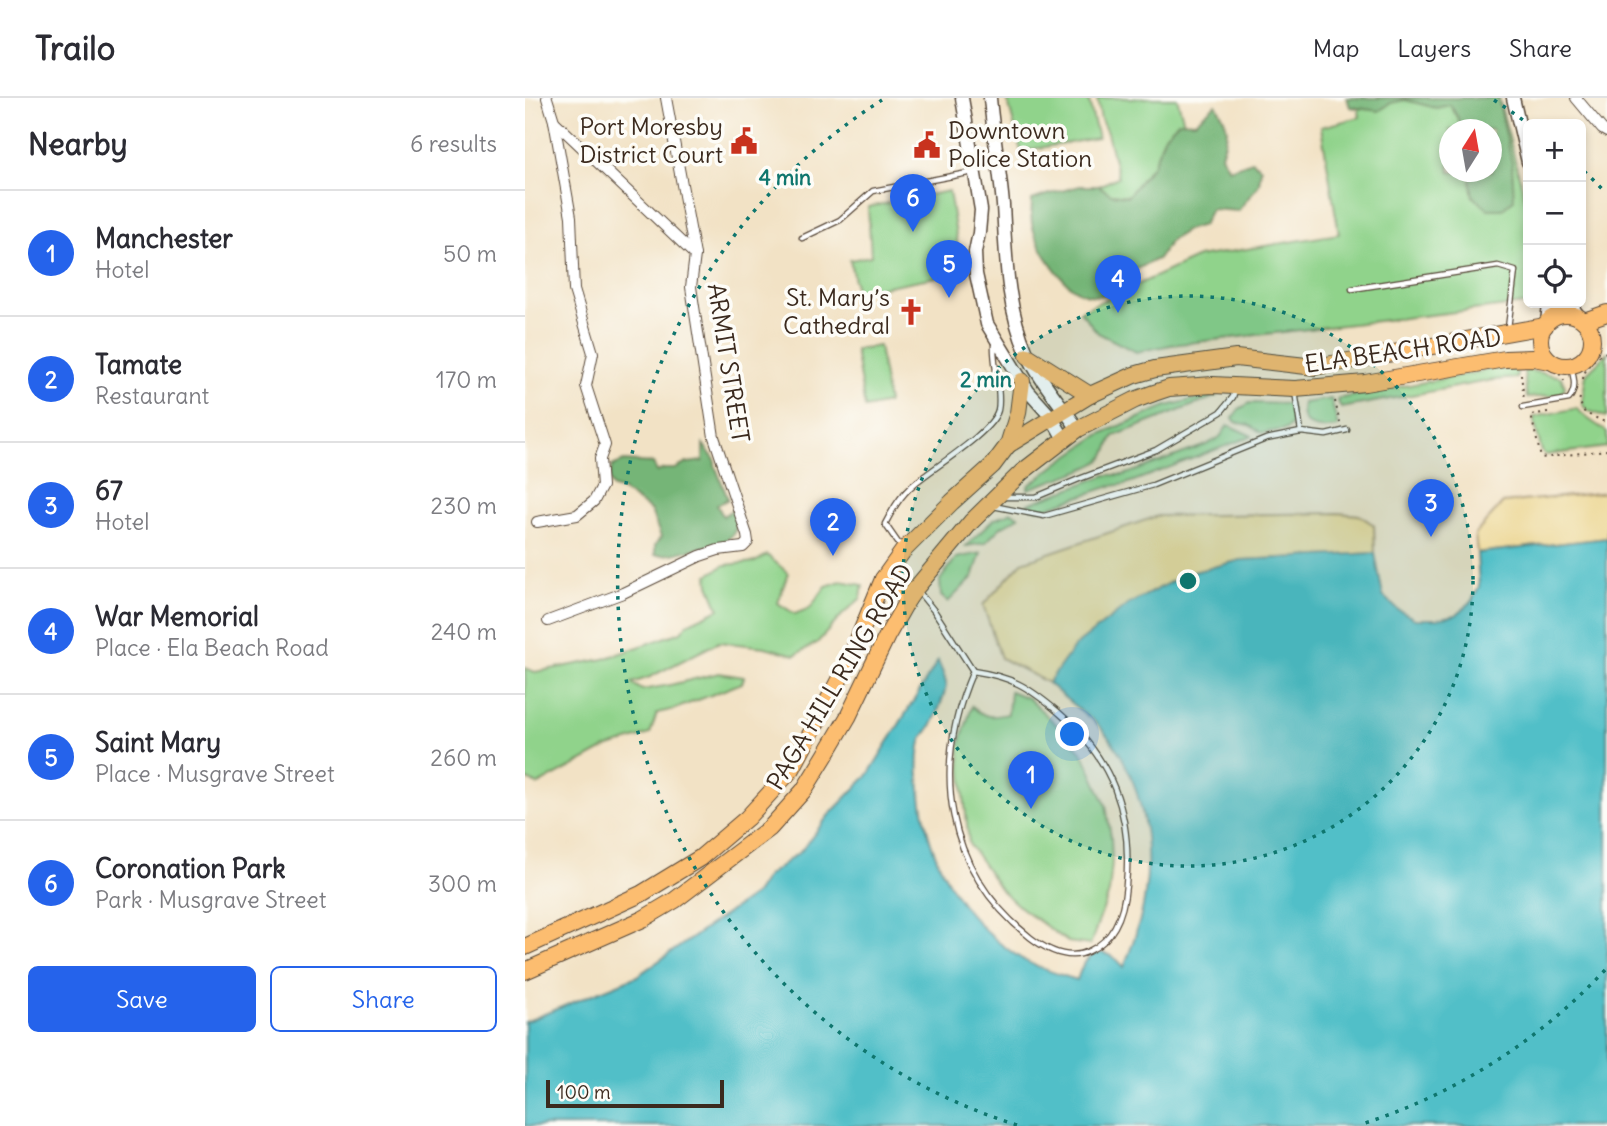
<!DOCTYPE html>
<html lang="en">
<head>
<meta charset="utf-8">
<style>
  :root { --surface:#fff; --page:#f2f2f3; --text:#2b2b33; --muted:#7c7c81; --line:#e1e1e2; --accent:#2563eb }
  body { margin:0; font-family:Delius,sans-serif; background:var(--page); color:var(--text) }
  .controls { position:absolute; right:21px; top:21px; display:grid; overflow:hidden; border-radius:10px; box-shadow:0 4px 10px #0003 }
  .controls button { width:63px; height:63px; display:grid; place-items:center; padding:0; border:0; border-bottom:2px solid var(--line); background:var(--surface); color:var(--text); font:35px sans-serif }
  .compass { position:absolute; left:914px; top:21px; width:63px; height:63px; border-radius:50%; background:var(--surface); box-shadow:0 4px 10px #0003; rotate:11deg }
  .scale { position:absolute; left:21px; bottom:18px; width:178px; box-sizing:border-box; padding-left:7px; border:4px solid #3b2a1e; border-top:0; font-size:19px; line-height:24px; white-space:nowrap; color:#3b2a1e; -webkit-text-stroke:5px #fdfcf7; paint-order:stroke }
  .you { position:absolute; left:548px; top:637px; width:24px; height:24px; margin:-18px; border:5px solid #fff; border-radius:50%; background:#1a73e8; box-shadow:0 0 0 10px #1a73e833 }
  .badge { display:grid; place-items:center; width:46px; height:46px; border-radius:50%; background:var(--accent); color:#fff; font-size:23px; font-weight:700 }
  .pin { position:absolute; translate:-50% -58px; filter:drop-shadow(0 2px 4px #0008) }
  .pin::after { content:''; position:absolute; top:37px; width:24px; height:21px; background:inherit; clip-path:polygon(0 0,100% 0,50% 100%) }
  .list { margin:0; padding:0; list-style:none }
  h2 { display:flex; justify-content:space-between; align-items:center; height:91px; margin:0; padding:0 28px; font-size:30px }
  h2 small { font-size:23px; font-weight:400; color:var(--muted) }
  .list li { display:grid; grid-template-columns:46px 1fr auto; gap:21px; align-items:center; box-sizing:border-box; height:126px; padding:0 28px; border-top:2px solid var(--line) }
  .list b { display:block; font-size:26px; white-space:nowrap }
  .list p { margin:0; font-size:23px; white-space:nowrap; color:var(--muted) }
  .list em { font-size:23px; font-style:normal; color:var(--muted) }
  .actions { display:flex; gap:14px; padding:21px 28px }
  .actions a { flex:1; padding:16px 0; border:2px solid var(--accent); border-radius:10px; text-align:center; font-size:24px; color:var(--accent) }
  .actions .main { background:var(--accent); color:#fff }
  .icon { flex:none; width:38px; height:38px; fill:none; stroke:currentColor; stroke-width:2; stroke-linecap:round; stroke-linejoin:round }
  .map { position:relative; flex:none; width:1082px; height:1028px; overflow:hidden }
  header { display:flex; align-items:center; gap:42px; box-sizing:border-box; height:98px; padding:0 35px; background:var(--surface); border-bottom:2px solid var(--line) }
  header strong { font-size:33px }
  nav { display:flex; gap:38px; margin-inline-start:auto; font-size:24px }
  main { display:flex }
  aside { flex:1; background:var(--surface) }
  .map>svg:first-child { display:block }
</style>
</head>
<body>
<header>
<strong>Trailo</strong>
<nav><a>Map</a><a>Layers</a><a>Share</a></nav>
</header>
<main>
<aside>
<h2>Nearby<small>6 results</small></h2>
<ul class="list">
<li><span class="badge">1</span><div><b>Manchester</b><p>Hotel</p></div><em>50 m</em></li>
<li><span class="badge">2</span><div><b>Tamate</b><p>Restaurant</p></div><em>170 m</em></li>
<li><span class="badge">3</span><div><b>67</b><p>Hotel</p></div><em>230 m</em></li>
<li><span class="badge">4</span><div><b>War Memorial</b><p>Place · Ela Beach Road</p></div><em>240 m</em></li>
<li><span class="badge">5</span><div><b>Saint Mary</b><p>Place · Musgrave Street</p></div><em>260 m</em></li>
<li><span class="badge">6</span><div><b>Coronation Park</b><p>Park · Musgrave Street</p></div><em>300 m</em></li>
</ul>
<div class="actions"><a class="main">Save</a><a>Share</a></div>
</aside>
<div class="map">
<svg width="1082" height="1028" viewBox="0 0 1082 1028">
  <rect width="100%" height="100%" fill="#fdfcf7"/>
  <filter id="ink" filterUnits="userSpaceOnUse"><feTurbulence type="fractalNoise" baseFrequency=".0143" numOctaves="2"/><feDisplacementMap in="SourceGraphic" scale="14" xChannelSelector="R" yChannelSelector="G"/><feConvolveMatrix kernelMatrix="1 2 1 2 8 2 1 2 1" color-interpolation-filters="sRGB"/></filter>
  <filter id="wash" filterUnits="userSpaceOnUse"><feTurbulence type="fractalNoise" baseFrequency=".00686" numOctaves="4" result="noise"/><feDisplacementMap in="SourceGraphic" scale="28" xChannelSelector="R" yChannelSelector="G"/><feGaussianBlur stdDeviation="1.57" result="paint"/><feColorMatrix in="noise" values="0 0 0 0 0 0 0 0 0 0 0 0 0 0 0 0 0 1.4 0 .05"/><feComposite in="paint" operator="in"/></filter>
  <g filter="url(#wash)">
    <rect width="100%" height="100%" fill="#f2e2c5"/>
    <g fill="#90d38b" stroke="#667e54" stroke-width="2" fill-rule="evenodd">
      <path d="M482 0H563L573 40 496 53Z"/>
      <path d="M572 0H652L659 24 654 23 640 37 628 67 603 98 586 96 574 88 593 79 582 35 576 22Z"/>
      <path d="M832 0H974L1003 112V205H1008L646 247 611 254 573 235 555 213 673 159 814 136 796 29 835 19ZM925 32H967V74H925Z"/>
      <path d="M424 93 437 174 331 194 325 162 346 158 343 109Z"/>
      <path d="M354 248 363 305 340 310 330 252Z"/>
      <path d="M1082 255V318L1081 319 1061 312 1057 305 1061 276Z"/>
      <path d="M968 271H990L992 274V280L968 282 816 310 812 301Z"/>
      <path d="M1002 272 1036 279 1040 289 1036 296 1026 298 1002 300 999 274Z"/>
      <path d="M692 298 589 338C584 345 583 356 576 362 562 373 521 384 503 391V388L536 363 576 336 642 308 679 299Z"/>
      <path d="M806 301 813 329C793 332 773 331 778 305Z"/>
      <path d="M725 305 765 306 767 314 766 327 762 331 737 335 724 327 711 324 708 320 714 311Z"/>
      <path d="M1052 310C1061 322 1071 325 1082 334V349L1021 357 1017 354 1009 323V319Z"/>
      <path d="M703 327 727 338 601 386 586 388 517 411 507 410 503 406 581 377H599L681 347 695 339Z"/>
      <path d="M487 414 494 419 476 429 460 445 441 448 468 422Z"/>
      <path d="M456 455 448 479 423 504 416 498 415 482 431 460Z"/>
      <path d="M242 457 263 475 253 505 270 516 285 510 301 488 316 483 338 487 336 500 318 516 292 545 270 557 240 549 194 544 125 579 107 585 117 592 145 587 194 575 219 579 217 585 150 611 132 615 125 636 81 650 13 687 0 681V570L10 574 79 561 156 534 162 526 194 511 184 487 183 477 200 467 230 464Z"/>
      <path d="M485 593 503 600 534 629 558 656 581 707 586 739 587 764 584 795 565 847 543 844 496 810 477 793 444 746 434 649 447 608C460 621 467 619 483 616Z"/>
    </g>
    <g fill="#74b577" stroke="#58704a" stroke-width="2">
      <path d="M822 0H973L987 65 989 101 978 111H963L948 99 944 74H967V32L936 31 933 20 925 7 911 10 880 2 866 5 854 13 825 9Z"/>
      <path d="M691 6C705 29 704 32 696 57L704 71 727 63 736 70 734 86 713 113 686 111 678 127 662 132 646 142 634 160 610 172 601 192C587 196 571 201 557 195 538 188 513 150 508 130 505 122 507 111 507 102L521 97 555 88H574L586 96 603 98 628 67 640 37 654 23 670 24Z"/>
      <path d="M178 346 190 362V367L203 401 192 407 198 418 210 410C217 428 209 442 190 447 183 449 176 449 169 451 153 455 147 457 130 457V447L136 439 126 413 98 393 88 390 84 382 87 368 99 363 128 365 132 374 139 371H150L162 365 178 363Z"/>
    </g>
    <g fill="#eeda9e" stroke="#94825e" stroke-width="2">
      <path d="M1082 394V440L952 455 950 436 978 405Z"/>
      <path d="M813 415 834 417 849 427 850 455 716 462 661 476 604 506 550 548 523 585 476 560 458 507 497 464 633 418Z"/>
    </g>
    <path fill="#51bfc8" stroke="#467473" stroke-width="2" d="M1082 440V1028H0V924L112 878 230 796 242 778 276 753 304 717 343 677 413 563C415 570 422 581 421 588 420 595 410 623 406 628 404 633 399 636 397 641 391 658 394 688 397 705 406 770 441 826 497 861 514 871 534 876 552 882 558 863 569 845 591 861 594 863 596 866 599 869 608 846 617 821 620 796 628 740 615 673 576 630 572 625 565 620 560 616 547 606 535 596 523 585L550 548 604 506 661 476 716 462 850 455 858 498 872 511 890 521H912L931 517 946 504 954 489 952 455Z"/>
  </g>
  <g filter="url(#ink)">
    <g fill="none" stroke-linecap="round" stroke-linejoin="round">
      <defs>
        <g id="service">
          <path d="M277 140 315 122 348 93 443 75"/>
          <path d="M827 191 973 168 990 173 983 230"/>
          <path d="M770 293 776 334"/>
          <path d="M998 309 1044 301C1052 290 1049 281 1046 268"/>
          <path d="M477 399H511L554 381 631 352 696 314 708 299 710 292"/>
          <path d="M468 408 519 418 628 387 741 341 776 334 801 337 822 332"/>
          <path d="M376 449 360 426C368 411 375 398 388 387 407 370 467 335 473 312 477 295 468 266 469 247"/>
          <path d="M393 493 410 514 448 573"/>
          <path d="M448 573C487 579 502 588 532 613 587 660 608 716 601 787 599 813 590 841 564 853 544 863 522 852 506 840 419 772 406 670 448 573Z"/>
        </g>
        <g id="minor">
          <path d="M1051 0 1077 31 1082 34"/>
          <path d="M29 23 170 157"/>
          <path d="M12 424 52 417 69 403 77 388 75 361 80 347 61 288 68 255 49 192 46 119 29 23 22 0"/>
          <path d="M23 523 98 495 175 458 193 452 218 449 223 444 222 437 189 339 166 189 170 157 141 0"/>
        </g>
        <g id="tertiary">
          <path d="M437 0 456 112 454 135 450 154 451 176 462 226 503 293 527 320 539 341"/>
          <path d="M465 0C468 36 475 71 478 107 481 158 481 208 502 255 512 279 538 309 553 331"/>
          <path d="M988 0 1003 64"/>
          <path d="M1044 205 1056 221"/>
          <path d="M1022 225 1024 205"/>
        </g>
        <g id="trunk">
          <circle cx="1041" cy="242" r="26"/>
          <path d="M1059 223 1082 215"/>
          <path d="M503 258 565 297"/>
          <path d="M483 347 565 297 609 277 630 271 711 260 790 269 1020 228"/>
          <path d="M358 481 383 501"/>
          <path d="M0 849 116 796 175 760 222 720 267 671 324 563 358 481 378 453 427 404 468 367 483 347 493 315 497 283"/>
          <path d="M0 873 118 821 150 802 245 730 279 692 300 658 323 619 362 538 383 501 391 490 446 424 497 374 553 331 610 302 629 295 644 290 688 287 770 291 794 289 840 285 980 261 1008 260 1025 263"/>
        </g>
      </defs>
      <use href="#service" stroke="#564637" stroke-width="7"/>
      <use href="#minor" stroke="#564637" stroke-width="12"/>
      <use href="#tertiary" stroke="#564637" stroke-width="15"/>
      <use href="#trunk" stroke="#564637" stroke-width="18"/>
      <g stroke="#564637" stroke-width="2" stroke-dasharray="2 5" stroke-linecap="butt">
        <path d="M996 276 999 302"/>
        <path d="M1034 276 1037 278 1040 285"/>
        <path d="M1058 281C1060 268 1071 258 1082 254"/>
        <path d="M1055 300 1054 303 1060 315 1080 324 1082 322"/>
        <path d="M810 303 815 325"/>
        <path d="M1023 314 1006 317 1016 360 1082 352"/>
      </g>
      <use href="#service" stroke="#fff" stroke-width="4.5"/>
      <use href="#minor" stroke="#fff" stroke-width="10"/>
      <use href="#tertiary" stroke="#fff" stroke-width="12"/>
      <use href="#trunk" stroke="#fcbd6f" stroke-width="16"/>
    </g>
  </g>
  <circle cx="663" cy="483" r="285" fill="#0f766e" fill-opacity=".12"/>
  <g fill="none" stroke="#0f766e" stroke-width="3.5" stroke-dasharray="3.5 7">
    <circle cx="663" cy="483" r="285"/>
    <path d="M1080 872A570 570 0 0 1 834 1027M492 1027A570 570 0 0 1 357 2M969 2A570 570 0 0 1 1002 25M1059 73A570 570 0 0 1 1080 94"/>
  </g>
  <defs>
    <symbol id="civic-bare" viewBox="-9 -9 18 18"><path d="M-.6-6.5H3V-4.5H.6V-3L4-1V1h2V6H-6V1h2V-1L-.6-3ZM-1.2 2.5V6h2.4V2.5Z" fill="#c8321e" stroke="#fdfcf7" stroke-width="2.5" paint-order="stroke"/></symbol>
    <symbol id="church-bare" viewBox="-9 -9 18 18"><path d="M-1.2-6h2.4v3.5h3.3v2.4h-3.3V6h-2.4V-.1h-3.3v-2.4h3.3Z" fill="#c8321e" stroke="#fdfcf7" stroke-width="2.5" paint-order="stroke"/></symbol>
  </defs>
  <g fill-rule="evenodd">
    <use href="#civic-bare" x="200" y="24" width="38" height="38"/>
    <use href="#civic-bare" x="383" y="28" width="38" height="38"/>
    <use href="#church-bare" x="367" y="195" width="38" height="38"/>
  </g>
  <g text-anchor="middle" stroke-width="7" stroke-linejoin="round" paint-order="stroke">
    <g font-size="24" fill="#3b2a1e" stroke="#fdfcf7" text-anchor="end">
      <text x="198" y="37">Port Moresby<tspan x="198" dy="28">District Court</tspan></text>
      <text x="423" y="41" text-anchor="start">Downtown<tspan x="423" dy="28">Police Station</tspan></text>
      <text x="365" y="208">St. Mary’s<tspan x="365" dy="28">Cathedral</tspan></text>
    </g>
    <g font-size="24" fill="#3b2a1e" stroke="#fdfcf7">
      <text transform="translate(878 253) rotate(-8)" y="8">ELA BEACH ROAD</text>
      <text transform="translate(203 265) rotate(81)" y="8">ARMIT STREET</text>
      <text transform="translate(315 579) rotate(-59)" y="8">PAGA HILL RING ROAD</text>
    </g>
  </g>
  <circle cx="663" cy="483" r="10" fill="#0f766e" stroke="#fdfcf7" stroke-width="3.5"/>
  <g font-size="21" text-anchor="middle" font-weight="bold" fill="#0f766e" stroke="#fdfcf7" stroke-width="7" stroke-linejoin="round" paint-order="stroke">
    <text x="260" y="87">4 min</text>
    <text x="461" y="289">2 min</text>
  </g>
</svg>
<div class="controls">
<button>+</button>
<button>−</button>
<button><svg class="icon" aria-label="locate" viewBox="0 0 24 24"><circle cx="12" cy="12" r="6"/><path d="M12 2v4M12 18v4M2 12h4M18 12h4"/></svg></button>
</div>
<svg class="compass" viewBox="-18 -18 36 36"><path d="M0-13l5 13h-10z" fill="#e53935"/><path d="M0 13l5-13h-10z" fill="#7c7c81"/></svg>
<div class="scale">100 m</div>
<div class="you"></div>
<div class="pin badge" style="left:506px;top:711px">1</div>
<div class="pin badge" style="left:308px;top:458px">2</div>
<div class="pin badge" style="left:906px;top:439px">3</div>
<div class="pin badge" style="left:593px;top:215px">4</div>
<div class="pin badge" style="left:424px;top:200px">5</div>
<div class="pin badge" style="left:388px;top:134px">6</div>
</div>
</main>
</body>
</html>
